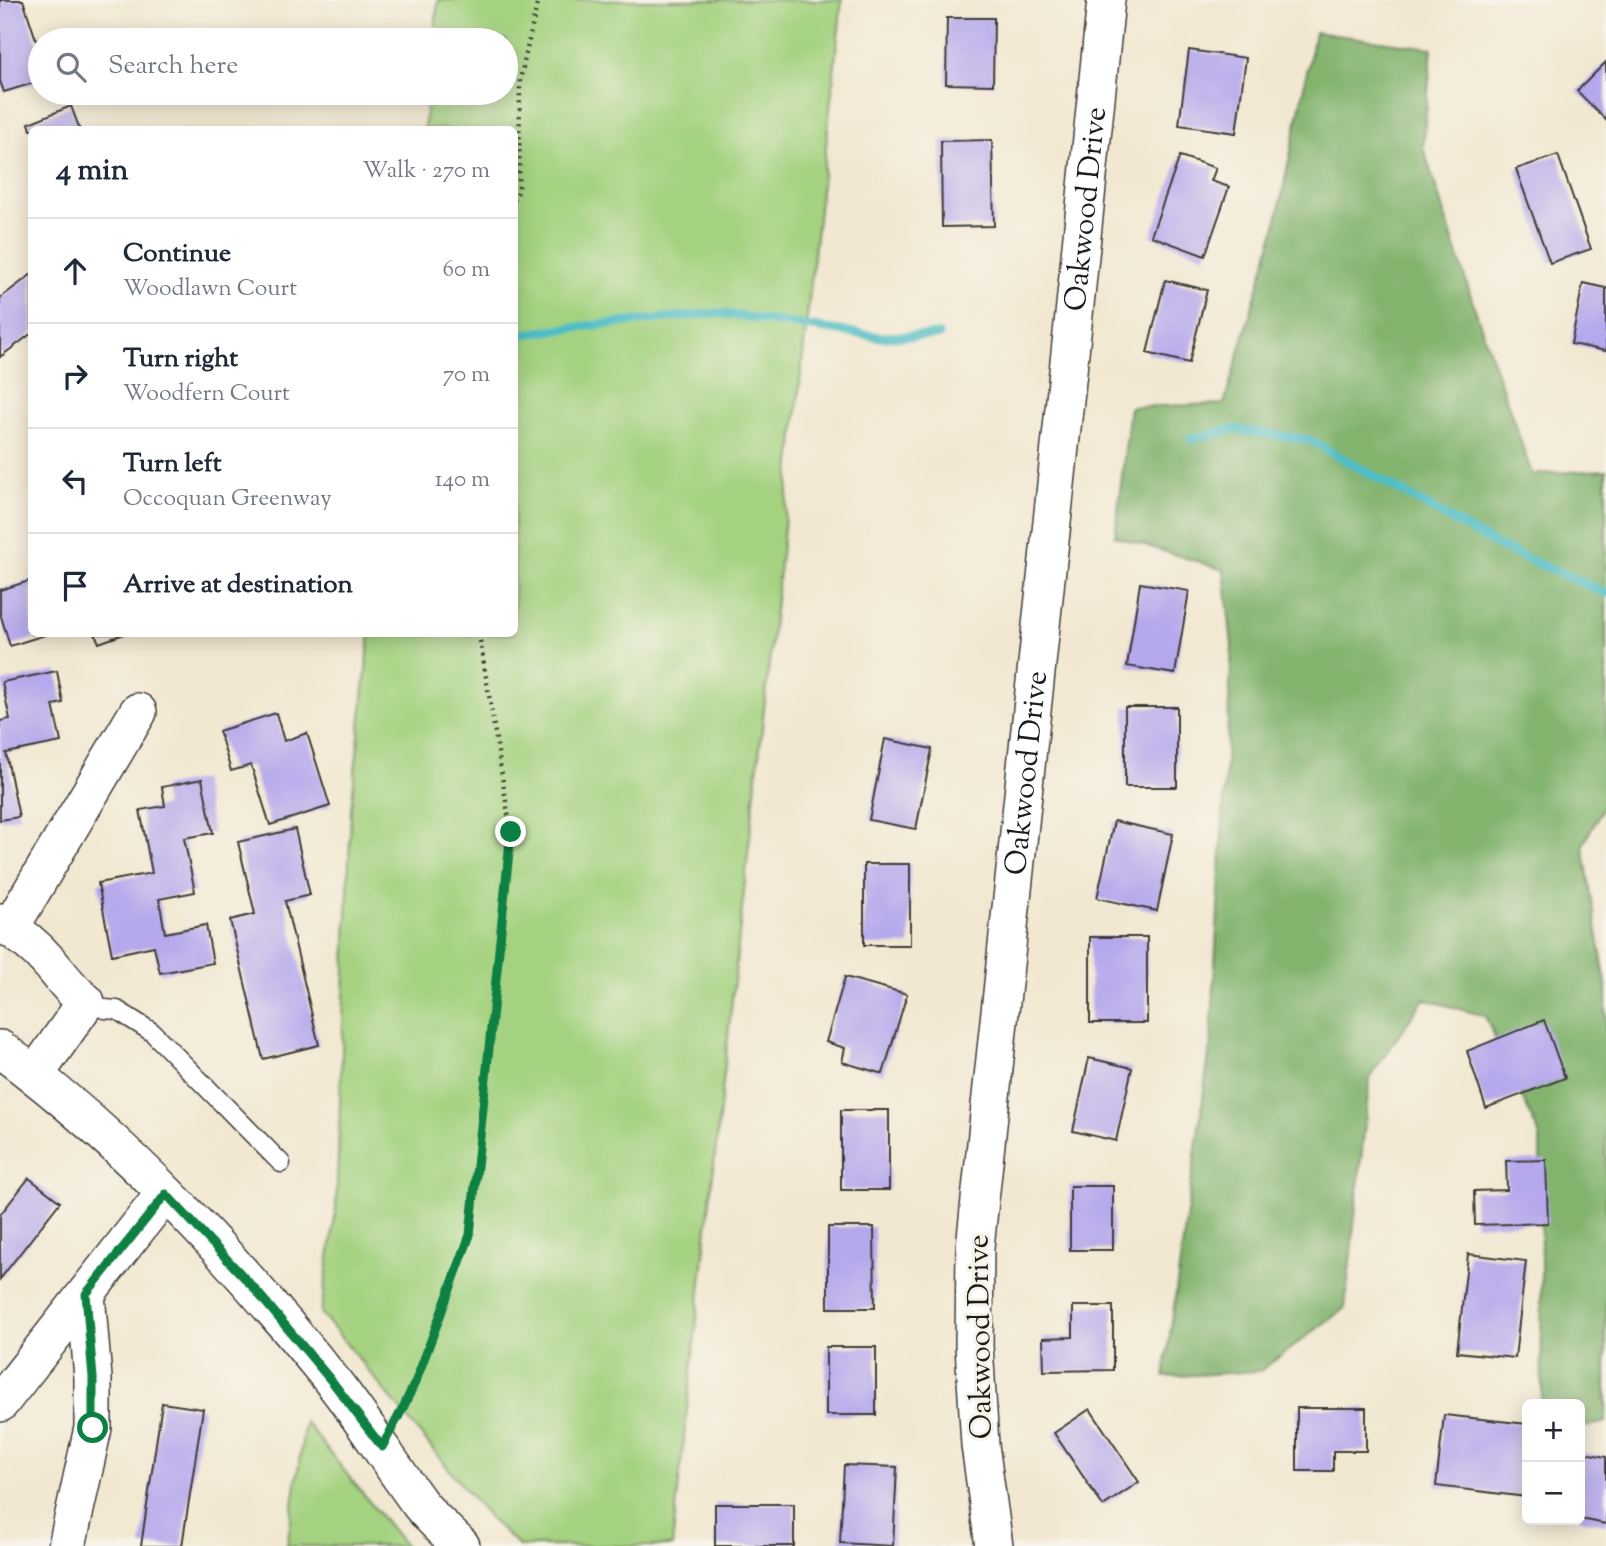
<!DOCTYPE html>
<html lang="en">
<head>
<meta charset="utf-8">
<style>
  :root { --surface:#fff; --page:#f2f2f3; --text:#1f2937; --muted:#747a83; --line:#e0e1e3 }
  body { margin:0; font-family:"Sorts Mill Goudy",serif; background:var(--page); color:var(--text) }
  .controls { position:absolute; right:21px; bottom:21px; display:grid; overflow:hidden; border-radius:10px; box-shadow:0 4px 18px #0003 }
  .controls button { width:63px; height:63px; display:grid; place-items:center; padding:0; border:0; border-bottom:2px solid var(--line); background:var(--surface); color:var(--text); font:35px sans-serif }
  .stop { position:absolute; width:21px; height:21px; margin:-16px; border:5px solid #0b8043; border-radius:50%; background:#fff }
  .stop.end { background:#0b8043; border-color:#fff; box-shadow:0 2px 7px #0008 }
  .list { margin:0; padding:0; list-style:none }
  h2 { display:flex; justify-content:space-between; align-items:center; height:91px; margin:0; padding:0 28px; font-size:30px }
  h2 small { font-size:23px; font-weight:400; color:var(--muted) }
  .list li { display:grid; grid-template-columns:46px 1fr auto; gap:21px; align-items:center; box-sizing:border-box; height:105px; padding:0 28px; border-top:2px solid var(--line) }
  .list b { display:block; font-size:26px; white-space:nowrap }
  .list p { margin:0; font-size:23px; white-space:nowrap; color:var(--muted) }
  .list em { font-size:23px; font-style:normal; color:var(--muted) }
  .icon { flex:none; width:38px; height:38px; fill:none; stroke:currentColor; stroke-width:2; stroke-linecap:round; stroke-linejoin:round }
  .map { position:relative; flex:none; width:1606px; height:1546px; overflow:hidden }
  .search { position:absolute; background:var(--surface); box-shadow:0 4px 18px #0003; left:28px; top:28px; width:490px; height:77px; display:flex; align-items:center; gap:18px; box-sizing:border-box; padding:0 24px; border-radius:38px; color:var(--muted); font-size:26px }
  .panel { position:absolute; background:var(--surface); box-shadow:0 4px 18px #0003; left:28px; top:126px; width:490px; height:511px; border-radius:10px }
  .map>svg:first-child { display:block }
</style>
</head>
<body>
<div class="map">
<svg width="1606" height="1546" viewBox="0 0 1606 1546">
  <rect width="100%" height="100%" fill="#f7f3e8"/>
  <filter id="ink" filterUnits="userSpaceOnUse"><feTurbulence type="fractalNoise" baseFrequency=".0143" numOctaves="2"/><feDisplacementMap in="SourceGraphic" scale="14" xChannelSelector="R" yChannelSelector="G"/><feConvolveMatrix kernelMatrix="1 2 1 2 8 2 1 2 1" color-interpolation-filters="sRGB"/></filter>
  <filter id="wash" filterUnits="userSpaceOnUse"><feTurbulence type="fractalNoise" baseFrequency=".00686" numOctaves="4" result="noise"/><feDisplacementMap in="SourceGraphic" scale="28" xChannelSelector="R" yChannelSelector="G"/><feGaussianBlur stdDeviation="1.57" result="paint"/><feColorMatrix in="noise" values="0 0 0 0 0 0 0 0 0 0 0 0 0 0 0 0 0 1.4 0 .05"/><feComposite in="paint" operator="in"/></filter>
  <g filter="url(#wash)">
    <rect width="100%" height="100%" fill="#f2e8d1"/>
    <g fill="#a4d280" stroke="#60774e" stroke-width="2">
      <path d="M438 0H842L672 1546H519L489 1518 321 1313 336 1209 351 809 370 634H514V130L424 129 428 93H506V40H434Z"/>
      <path d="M305 1422 405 1546H287Z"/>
    </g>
    <path fill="#83b46e" stroke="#506845" stroke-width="2" d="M1315 32 1432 48 1423 147 1476 312 1532 474 1606 470V802L1583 845 1606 985V1422L1580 1428V1404H1542L1540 1136 1485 1016 1424 999 1370 1077 1345 1308 1260 1371 1164 1377 1211 1041 1232 646 1224 570 1115 536 1130 407 1224 404 1275 229Z"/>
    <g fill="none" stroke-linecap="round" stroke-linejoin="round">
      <g stroke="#4fbdc5" stroke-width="9">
        <path d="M514 335 587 326 718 313 881 337 939 335"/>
        <path d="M1191 439 1233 429 1310 440 1498 546 1606 593"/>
      </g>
    </g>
    <g id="blocks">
      <g fill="#b6a8ec">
        <path d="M0 0H23L40 52V81L4 92 0 81Z"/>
        <path d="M947 18H994L993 85 946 84Z"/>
        <path d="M1189 50 1246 58 1236 133 1179 125Z"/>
        <path d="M1606 62V120L1577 91Z"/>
        <path d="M71 106 80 130H31L29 123Z"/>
        <path d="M992 140 994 226 942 227 941 141Z"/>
        <path d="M1558 155 1591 249 1550 263 1516 169Z"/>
        <path d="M1180 156 1216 168 1211 181 1229 187 1205 256 1151 236Z"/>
        <path d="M32 274V333L0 357V298Z"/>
        <path d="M1165 280 1207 290 1189 363 1147 353Z"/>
        <path d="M1583 283 1606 288V351L1571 344Z"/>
        <path d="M32 580V634H48L10 646 0 613V590Z"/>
        <path d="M1140 583 1189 591 1175 674 1127 666Z"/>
        <path d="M95 634H124L99 643Z"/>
        <path d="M57 671 63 703 53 705 61 742 6 753 19 817 0 820V721L10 719 2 682Z"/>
        <rect x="1125" y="707" width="52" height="80"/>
        <path d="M276 713 284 741 307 733 330 806 270 825 251 765 231 771 219 731Z"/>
        <path d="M885 739 932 749 916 829 869 820Z"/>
        <path d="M202 779 213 833 184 838 195 892 159 899 165 933 206 925 213 963 160 973 154 946 112 955 98 883 152 873 140 810 165 806 162 787Z"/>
        <path d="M1114 821 1173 834 1157 911 1097 898Z"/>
        <path d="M295 829 310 895 285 901 319 1045 263 1059 230 920 255 914 238 842Z"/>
        <rect x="864" y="864" width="46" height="81"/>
        <rect x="1090" y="937" width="57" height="86"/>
        <path d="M845 977 907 994 883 1074 842 1062 845 1048 826 1042Z"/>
        <path d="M1544 1020 1565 1078 1486 1108 1467 1051Z"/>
        <path d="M1089 1058 1132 1068 1116 1141 1073 1131Z"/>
        <rect x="841" y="1110" width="48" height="80"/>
        <path d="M1546 1160 1548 1223 1475 1225 1474 1191 1507 1190 1506 1161Z"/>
        <path d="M29 1178 60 1202 0 1279V1215Z"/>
        <rect x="1070" y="1186" width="43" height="64"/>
        <path d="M828 1227H874L875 1308H828Z"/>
        <path d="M1468 1254 1526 1261 1515 1358 1457 1352Z"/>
        <path d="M1073 1306H1113V1370L1044 1371 1043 1338 1073 1337Z"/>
        <rect x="826" y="1347" width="50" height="68"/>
        <path d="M162 1403 203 1409 182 1546H141Z"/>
        <path d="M1297 1408H1366V1451H1333V1471H1297Z"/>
        <path d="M1090 1409 1139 1482 1103 1506 1054 1433Z"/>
        <path d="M1444 1415 1527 1424V1497L1436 1486Z"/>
        <path d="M1580 1452 1606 1457V1524L1580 1519Z"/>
        <path d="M844 1465 897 1467 893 1546 840 1543Z"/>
        <rect x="715" y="1504" width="79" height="42"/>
      </g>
    </g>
  </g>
  <g filter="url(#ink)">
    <use href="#blocks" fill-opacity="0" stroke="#3c3b37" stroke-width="2"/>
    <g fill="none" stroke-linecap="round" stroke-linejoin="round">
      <defs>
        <path id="service" d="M86 1002 105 1009 117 1010 152 1032 281 1163"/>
        <g id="minor">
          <path d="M0 922C17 932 35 946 48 961 60 974 71 991 86 1002L35 1075"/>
          <path d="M10 928 138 712"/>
          <path d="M0 1049C126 1142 236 1261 334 1383 365 1422 390 1464 420 1504 432 1519 447 1532 461 1546"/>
          <path d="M0 1403 165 1193"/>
          <path d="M67 1546 93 1428V1378L86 1294"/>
          <path id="s1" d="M994 1546 980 1445 974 1346 975 1247 1074 315 1106 0"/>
        </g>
      </defs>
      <use href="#service" stroke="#3c3b37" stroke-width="21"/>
      <use href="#minor" stroke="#3c3b37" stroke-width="40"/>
      <g stroke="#3c3b37" stroke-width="4.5" stroke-dasharray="2 5" stroke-linecap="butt">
        <path d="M514 200 519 190 520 80 538 0"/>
        <path d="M399 1416 417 1378 469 1235 511 832 479 634"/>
      </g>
      <use href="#service" stroke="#fff" stroke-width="18"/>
      <use href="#minor" stroke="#fff" stroke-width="37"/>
    </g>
  </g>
  <g fill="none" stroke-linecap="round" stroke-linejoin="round" filter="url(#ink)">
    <path stroke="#0b8043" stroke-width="9" d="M93 1428V1378L86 1294 166 1194 253 1287 334 1384 382 1447 403 1408 417 1378 470 1235 511 832"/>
  </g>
  <g text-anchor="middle" stroke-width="6" stroke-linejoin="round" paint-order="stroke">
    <g font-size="30" fill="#1c1c1c" stroke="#f7f3e8">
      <text dy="10" stroke="none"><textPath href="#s1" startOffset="1344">Oakwood Drive</textPath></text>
      <text dy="10" stroke="none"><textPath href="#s1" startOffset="777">Oakwood Drive</textPath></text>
      <text transform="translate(979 1337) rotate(-91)" y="10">Oakwood Drive</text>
    </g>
  </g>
</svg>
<div class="controls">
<button>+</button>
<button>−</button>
</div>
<div class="stop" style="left:93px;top:1428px"></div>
<div class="stop end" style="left:511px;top:832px"></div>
<div class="search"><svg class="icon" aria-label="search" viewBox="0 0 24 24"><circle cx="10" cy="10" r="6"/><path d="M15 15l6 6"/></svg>Search here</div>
<section class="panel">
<h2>4 min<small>Walk · 270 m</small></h2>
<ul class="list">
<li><svg class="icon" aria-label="ahead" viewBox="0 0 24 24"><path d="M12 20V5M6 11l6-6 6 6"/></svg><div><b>Continue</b><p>Woodlawn Court</p></div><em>60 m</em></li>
<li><svg class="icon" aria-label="right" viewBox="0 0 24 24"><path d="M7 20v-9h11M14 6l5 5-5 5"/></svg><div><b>Turn right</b><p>Woodfern Court</p></div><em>70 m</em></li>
<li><svg class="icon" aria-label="left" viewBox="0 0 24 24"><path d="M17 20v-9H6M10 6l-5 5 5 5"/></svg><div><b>Turn left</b><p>Occoquan Greenway</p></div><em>140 m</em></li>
<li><svg class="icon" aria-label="arrive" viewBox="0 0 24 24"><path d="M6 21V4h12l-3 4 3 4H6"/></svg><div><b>Arrive at destination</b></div></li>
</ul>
</section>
</div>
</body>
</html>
